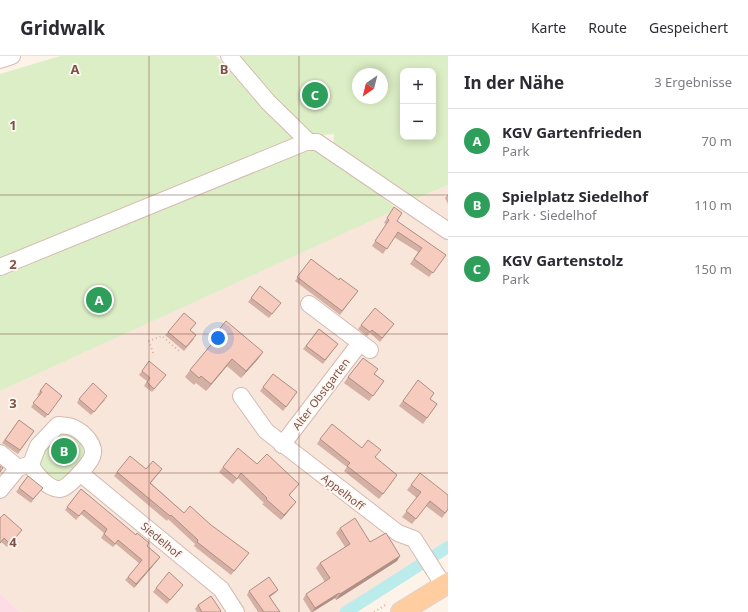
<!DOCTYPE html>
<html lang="de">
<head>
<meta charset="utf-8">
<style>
  :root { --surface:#fff; --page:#f7f7f7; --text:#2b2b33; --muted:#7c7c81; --line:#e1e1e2; --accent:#f35044 }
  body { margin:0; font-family:"Noto Sans",sans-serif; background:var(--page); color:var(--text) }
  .controls { position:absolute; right:12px; top:12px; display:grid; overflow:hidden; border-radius:8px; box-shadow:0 2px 10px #0003 }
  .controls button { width:36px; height:36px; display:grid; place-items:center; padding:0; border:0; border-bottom:1px solid var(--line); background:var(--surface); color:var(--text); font:20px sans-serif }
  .compass { position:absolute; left:352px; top:12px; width:36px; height:36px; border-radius:50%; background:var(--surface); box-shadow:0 2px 10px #0003; rotate:215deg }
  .you { position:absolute; left:218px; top:282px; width:14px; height:14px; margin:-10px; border:3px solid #fff; border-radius:50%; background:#1a73e8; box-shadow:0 0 0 6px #1a73e833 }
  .badge { display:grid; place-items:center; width:26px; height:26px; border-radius:50%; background:var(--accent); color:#fff; font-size:13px; font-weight:700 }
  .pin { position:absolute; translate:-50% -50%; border:2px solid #fff; box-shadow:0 1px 4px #0006 }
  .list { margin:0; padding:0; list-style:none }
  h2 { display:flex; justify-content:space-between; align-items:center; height:52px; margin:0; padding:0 16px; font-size:17px }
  h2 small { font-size:13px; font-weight:400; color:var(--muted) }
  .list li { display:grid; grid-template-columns:26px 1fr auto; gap:12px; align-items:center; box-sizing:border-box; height:64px; padding:0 16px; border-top:1px solid var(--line) }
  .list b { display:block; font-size:15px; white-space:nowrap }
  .list p { margin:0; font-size:13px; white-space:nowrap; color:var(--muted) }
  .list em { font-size:13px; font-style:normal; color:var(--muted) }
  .map { position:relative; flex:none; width:448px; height:556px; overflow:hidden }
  header { display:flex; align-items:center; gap:24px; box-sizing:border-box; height:56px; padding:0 20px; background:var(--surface); border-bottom:1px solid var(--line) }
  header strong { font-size:19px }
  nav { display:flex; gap:22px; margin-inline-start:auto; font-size:14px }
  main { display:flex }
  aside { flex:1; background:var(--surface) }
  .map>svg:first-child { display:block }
</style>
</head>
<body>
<header>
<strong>Gridwalk</strong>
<nav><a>Karte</a><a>Route</a><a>Gespeichert</a></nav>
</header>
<main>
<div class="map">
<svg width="448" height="556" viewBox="0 0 448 556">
  <rect width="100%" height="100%" fill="#fef3e9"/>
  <path fill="#f9e6da" d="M448 129V489L342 556H20L0 538V335Z"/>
  <path fill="#fddce5" d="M0 538 20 556H0Z"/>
  <g fill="#dceec5" fill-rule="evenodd">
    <path d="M60 0H216L254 40 397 153 0 335V18Z"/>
    <path d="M240 0H448V129L414 144 333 90 334 78 313 80 258 25ZM403 15H433V81H403ZM358 18H382V42H358Z"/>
    <path d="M67 374C77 382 84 388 87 401L64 424C51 424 42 417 37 405L54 380Z"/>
  </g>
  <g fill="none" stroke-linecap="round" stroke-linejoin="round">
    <path stroke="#bbebea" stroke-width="12" d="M346 556 448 491"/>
    <defs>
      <g id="minor">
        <path d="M229 0 268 46 309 86"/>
        <path d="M0 4 12 0"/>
        <path d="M0 211 306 86H317L448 175"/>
        <path d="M309 248 370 294"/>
        <path d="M241 340 266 375 398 477 414 483 444 530"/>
        <path d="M58 369C64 370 69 369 74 372 83 376 97 389 92 401 89 408 68 433 60 433 49 434 34 417 31 408L38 390Z"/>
        <path d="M282 389 360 287"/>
        <path d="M0 397 18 412"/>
        <path d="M80 417 221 533 236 556"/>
        <path d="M0 434 18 412 31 408"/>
      </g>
      <path id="major" d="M401 556 448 527"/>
    </defs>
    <use href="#minor" stroke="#d5bab0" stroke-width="18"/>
    <use href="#major" stroke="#ddd2d0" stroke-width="22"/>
    <g stroke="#ddaea0" stroke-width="2" stroke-dasharray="1 3" stroke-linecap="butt">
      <path d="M153 297 149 285 162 280 179 295"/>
      <path d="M374 556 387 548"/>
    </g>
    <use href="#minor" stroke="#fff" stroke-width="16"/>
    <use href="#major" stroke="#ffcda0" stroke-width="20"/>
  </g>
  <g fill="#d4afa3">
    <path d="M448 138V148L445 142Z"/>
    <path d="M394 151 397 165 446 199 429 221 410 208 418 196 394 181 383 198 372 190 386 168 384 167Z"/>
    <path d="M311 203 339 224 358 235 340 259 295 225Z"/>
    <path d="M260 230 281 247 269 262 248 246Z"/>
    <path d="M394 268 380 286 370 277 367 280 358 273 361 269Z"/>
    <path d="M193 271 190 274 194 283 184 295 165 279 168 276Z"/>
    <path d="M319 273 338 288 323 308 303 293Z"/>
    <path d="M217 276 263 296 258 303 241 322 227 310 206 335 196 327 194 329 185 321 190 314 214 285 212 283Z"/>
    <path d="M142 315 166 319 152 336 144 330 147 325 139 319Z"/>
    <path d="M273 318 297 336 283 355 260 335Z"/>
    <path d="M375 318 384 325 369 345 344 327 348 321Z"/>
    <path d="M418 324 430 343 437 348 423 368 399 350Z"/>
    <path d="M46 327 62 340 45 362 31 351 39 340 37 339Z"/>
    <path d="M79 343 105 344 91 359 77 347Z"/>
    <path d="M19 364 34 375 18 398 2 387Z"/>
    <path d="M320 383 362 392 375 402 394 424 379 443 344 415 347 411 317 388Z"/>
    <path d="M257 408 299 428 289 440 292 451 281 464 262 448 264 447 238 422 233 428 219 416 223 411Z"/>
    <path d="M146 413H162L151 427 184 457 246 501 231 519 194 490 195 488 168 463 167 465 114 420 117 416Z"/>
    <path d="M28 420 40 435 31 447 16 436Z"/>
    <path d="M411 429 448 454 442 462 426 450 412 468 402 461 417 442 407 434Z"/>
    <path d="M81 433 147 490 160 501 134 532 125 524 140 508 116 488 113 491 101 482 104 477 81 458 76 464 65 454Z"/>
    <path d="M0 462 22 474 7 491 1 486 0 488Z"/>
    <path d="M340 472 400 500 397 505 336 544 335 542 313 556H311L303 543 306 538 325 526 316 512 320 507 345 491 336 477Z"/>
    <path d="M156 532 180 533 167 548 153 536Z"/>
    <path d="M249 535 275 537 270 541 280 556H258L247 539Z"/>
    <path d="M198 549 221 555V556H197L195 553Z"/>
  </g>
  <g fill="#ad8f85">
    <path d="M263 296 258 303 241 322 246 315Z"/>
    <path d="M232 303 227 310 206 335 211 328Z"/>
    <path d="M296 446 292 451 281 464 284 459Z"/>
    <path d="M400 500 397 505 336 544 340 538Z"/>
    <path d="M160 501 158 504 134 532 136 528Z"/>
    <path d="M278 534 275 537 266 543 269 540Z"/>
    <path d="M339 537 335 542 312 556 315 552Z"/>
  </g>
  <g fill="#f7ccbe" stroke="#ad8f85">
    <path d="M394 151 402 157 397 165 446 199 433 217 414 203 422 192 398 176 387 193 375 185 389 164 387 162Z"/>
    <path d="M311 203 339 224 340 222 358 235 342 255 297 221Z"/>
    <path d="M260 230 281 247 272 258 251 242Z"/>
    <path d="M375 252 394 268 382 282 372 274 370 276 361 269Z"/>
    <path d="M184 257 196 267 190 274 196 279 186 291 168 276Z"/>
    <path d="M226 265 263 296 246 315 232 303 211 328 201 320 199 322 190 314 220 278 217 276Z"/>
    <path d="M319 273 338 288 325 304 306 290Z"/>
    <path d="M363 302 378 313 374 318 384 325 373 340 348 321Z"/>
    <path d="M149 305 166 319 154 333 147 326 150 322 142 315Z"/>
    <path d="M273 318 297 336 286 351 263 331Z"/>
    <path d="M418 324 434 337 430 343 437 348 427 362 403 345Z"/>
    <path d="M46 327 62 340 48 359 33 347 42 336 40 335Z"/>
    <path d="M93 327 107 340 94 356 79 343Z"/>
    <path d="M19 364 34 375 20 394 5 384Z"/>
    <path d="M332 368 362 392 368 384 381 394 375 401 397 419 383 438 347 410 350 407 320 383Z"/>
    <path d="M238 392 257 408 267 398 299 428 289 439 296 446 284 459 266 443 267 442 241 417 237 423 223 411Z"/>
    <path d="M130 400 146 413 153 405 162 413 150 427 184 457 190 450 211 469 249 497 234 515 197 486 198 484 171 459 170 460 117 416Z"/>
    <path d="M0 410 3 412 0 416Z"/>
    <path d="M420 417 448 439V453L445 457 430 445 416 463 406 455 421 436 411 429Z"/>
    <path d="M28 420 43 432 33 443 19 432Z"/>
    <path d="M81 433 136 479 137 477 149 487 147 490 160 501 136 528 128 521 142 504 118 484 115 488 104 478 107 473 84 454 79 460 67 451Z"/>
    <path d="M4 458 22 474 10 488 4 482 0 487V462Z"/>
    <path d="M355 462 370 486 386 477 400 500 340 538 339 537 315 552 306 538 330 522 320 507 350 488 340 472Z"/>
    <path d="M169 516 183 529 170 544 156 532Z"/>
    <path d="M269 521 278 534 269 540 280 556H264L249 535Z"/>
    <path d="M211 540 221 555 220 556H202L198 549Z"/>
  </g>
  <path fill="none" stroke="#7d5349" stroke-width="1" stroke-opacity="0.55" d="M149 0V556M299 0V556M0 139H448M0 278H448M0 417H448"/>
  <g text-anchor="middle" stroke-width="3.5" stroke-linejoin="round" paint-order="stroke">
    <g font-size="11" fill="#7d5349" stroke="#fff8f2">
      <text transform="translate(321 338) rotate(-53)" y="4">Alter Obstgarten</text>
      <text transform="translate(343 436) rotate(38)" y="4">Appelhoff</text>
      <text transform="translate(161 484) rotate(40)" y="4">Siedelhof</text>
    </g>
  </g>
  <g font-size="13" text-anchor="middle" font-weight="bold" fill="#7d5349" stroke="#fff8f2" stroke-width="3.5" stroke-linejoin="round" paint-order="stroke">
    <text x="75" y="18">A</text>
    <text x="224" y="18">B</text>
    <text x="13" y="74">1</text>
    <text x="13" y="213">2</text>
    <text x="13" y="352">3</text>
    <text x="13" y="491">4</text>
  </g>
</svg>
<div class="controls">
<button>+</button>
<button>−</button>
</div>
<svg class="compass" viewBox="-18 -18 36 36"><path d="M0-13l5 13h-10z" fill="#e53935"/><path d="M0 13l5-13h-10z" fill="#7c7c81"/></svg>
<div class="you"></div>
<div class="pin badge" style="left:99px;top:244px;background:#2e9e5b">A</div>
<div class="pin badge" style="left:64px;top:395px;background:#2e9e5b">B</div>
<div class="pin badge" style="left:315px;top:39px;background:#2e9e5b">C</div>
</div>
<aside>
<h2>In der Nähe<small>3 Ergebnisse</small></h2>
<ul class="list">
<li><span class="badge" style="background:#2e9e5b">A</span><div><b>KGV Gartenfrieden</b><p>Park</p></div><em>70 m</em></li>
<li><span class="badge" style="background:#2e9e5b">B</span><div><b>Spielplatz Siedelhof</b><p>Park · Siedelhof</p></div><em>110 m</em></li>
<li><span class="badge" style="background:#2e9e5b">C</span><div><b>KGV Gartenstolz</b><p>Park</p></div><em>150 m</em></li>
</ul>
</aside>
</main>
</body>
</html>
